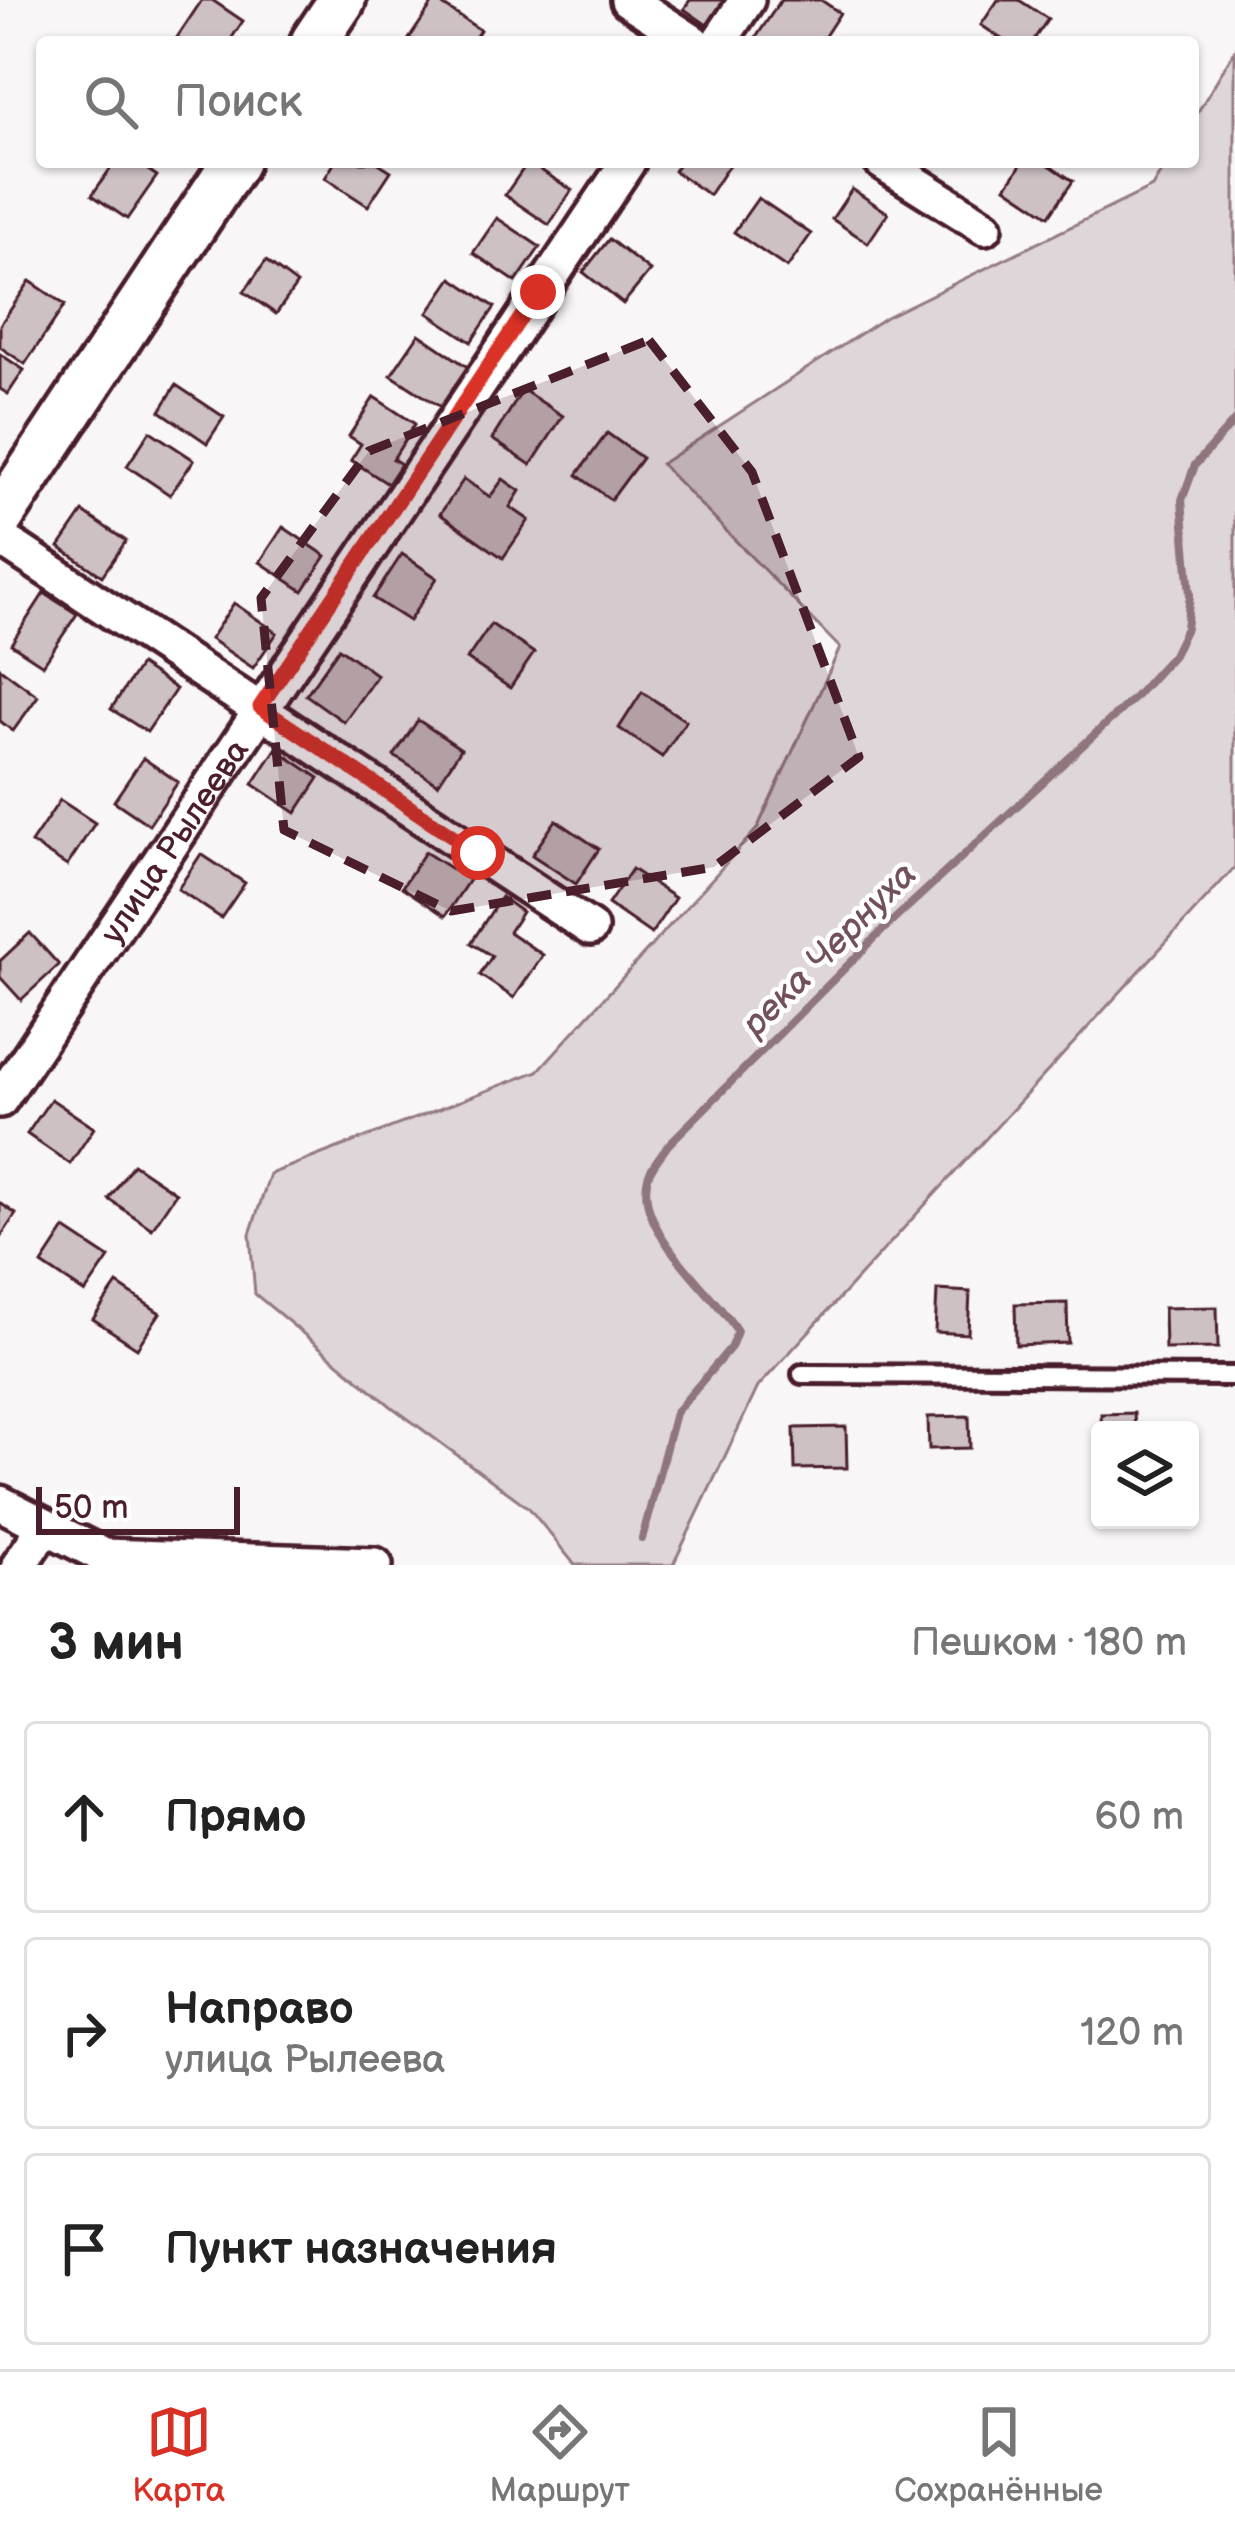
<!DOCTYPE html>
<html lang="ru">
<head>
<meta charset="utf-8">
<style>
  :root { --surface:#fff; --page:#f2f2f2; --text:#222; --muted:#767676; --line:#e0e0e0; --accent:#d93025 }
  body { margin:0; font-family:"Balsamiq Sans",sans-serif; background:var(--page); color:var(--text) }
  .controls { position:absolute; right:36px; bottom:36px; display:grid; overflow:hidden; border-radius:12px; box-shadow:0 3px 9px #0004 }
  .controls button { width:108px; height:108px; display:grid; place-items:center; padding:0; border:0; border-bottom:3px solid var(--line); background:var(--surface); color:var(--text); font:60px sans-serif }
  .scale { position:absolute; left:36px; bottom:30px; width:204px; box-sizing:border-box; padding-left:12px; border:6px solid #4a1f2b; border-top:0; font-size:33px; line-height:42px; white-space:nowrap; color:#4a1f2b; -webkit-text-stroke:9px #fff; paint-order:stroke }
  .stop { position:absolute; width:36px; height:36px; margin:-27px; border:9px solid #d93025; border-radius:50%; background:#fff }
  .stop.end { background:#d93025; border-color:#fff; box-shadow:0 3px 12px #0008 }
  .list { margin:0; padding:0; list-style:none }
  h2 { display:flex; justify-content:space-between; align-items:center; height:156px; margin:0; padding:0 48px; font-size:51px }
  h2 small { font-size:39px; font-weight:400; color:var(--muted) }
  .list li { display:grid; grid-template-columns:78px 1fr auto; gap:36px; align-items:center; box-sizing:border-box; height:192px; margin:0 24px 24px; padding:0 24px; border:3px solid var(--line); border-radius:12px }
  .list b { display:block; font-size:45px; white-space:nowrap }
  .list p { margin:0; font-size:39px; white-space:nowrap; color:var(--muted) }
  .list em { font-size:39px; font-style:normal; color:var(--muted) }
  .icon { flex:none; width:66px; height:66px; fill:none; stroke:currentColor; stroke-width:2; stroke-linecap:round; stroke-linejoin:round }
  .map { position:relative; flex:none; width:1235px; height:1565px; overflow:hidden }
  .search { position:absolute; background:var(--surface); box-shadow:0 3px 9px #0004; left:36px; right:36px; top:36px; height:132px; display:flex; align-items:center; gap:30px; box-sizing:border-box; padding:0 42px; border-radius:12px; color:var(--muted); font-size:45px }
  .sheet { height:804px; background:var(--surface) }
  nav { display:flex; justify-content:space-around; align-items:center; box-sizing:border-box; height:168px; border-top:3px solid var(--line); background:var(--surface); font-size:33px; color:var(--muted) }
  nav a { display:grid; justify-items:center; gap:6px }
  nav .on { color:var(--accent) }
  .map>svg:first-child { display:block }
</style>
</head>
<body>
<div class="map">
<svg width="1235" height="1565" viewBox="0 0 1235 1565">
  <rect width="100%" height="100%" fill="#f8f6f7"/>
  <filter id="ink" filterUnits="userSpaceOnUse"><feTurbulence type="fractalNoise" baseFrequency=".00833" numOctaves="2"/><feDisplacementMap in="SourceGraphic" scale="24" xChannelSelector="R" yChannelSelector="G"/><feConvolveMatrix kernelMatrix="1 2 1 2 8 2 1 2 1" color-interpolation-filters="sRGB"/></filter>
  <g filter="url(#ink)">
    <path fill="#ded6d9" stroke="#947a82" stroke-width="3" d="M1235 50V867L758 1387 673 1565H575L529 1508 392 1407 255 1294 250 1234 270 1174 538 1071 757 829 840 648 661 464 886 317 1152 187 1167 162H1193V120Z"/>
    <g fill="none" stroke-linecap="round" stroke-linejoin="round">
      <path stroke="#8f747b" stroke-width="8" d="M642 1539 675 1413 731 1347 737 1331C713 1290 633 1231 648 1177 651 1166 662 1154 668 1145L885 928 1134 698 1173 655 1186 628 1190 595 1182 500 1195 465 1235 420"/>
    </g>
    <g fill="#cdc1c4" stroke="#4a1f2b" stroke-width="3">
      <path d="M202 0H212L243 21 229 42H174Z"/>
      <path d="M435 0 480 30 472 42H407Z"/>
      <path d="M690 0H729L710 27 684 9Z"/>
      <path d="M781 0H821L840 13 821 42H760L755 39Z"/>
      <path d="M998 0H1019L1048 19 1032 42H1006L981 25Z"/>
      <path d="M115 162H136L157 176 127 219 92 195Z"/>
      <path d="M335 162H377L391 171 368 206 325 178Z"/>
      <path d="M528 162 572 190 549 225 505 195Z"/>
      <path d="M680 162H731L709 195 674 171Z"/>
      <path d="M1023 162H1045L1073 181 1049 216 1006 187Z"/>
      <path d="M852 189 888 213 868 243 832 219Z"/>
      <path d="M758 198 811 234 787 268 734 232Z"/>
      <path d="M497 218 540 247 516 282 473 253Z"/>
      <path d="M609 239 650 271 623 304 583 272Z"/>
      <path d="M266 261 297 284 276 314 244 292Z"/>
      <path d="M452 278 495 307 471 342 428 313Z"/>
      <path d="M30 281 65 305 25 364 0 347V325Z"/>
      <path d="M419 334 469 368 442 408 391 375Z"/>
      <path d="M0 354 24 370 8 394 0 389Z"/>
      <path d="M176 385 224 417 207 443 160 411Z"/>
      <path d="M523 390 563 416 531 465 492 439Z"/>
      <path d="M374 397 415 424 393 459 401 464 388 484 351 460 361 444 349 436Z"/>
      <path d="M150 431 194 460 170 495 127 466Z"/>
      <path d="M607 433 642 458 611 500 577 475Z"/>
      <path d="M464 479 490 497 503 479 520 491 510 507 529 520 503 558 440 514Z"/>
      <path d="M83 512 126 541 102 576 59 547Z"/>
      <path d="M283 527 326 556 303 591 260 562Z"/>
      <path d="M402 554 437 578 409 621 373 598Z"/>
      <path d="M44 593 77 614 43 665 11 644Z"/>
      <path d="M234 603 277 633 253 668 210 639Z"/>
      <path d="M491 624 534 653 510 688 467 659Z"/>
      <path d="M339 648 377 675 344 722 306 695Z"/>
      <path d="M140 665 176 689 147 732 111 709Z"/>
      <path d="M0 668 38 696 13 731 0 721Z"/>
      <path d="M642 692 686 721 662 757 619 728Z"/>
      <path d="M418 720 461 749 438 784 394 756Z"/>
      <path d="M276 749 319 778 296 813 253 784Z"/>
      <path d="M143 758 178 782 149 825 114 801Z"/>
      <path d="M60 800 95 823 67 866 31 843Z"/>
      <path d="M556 820 599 849 576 884 532 855Z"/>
      <path d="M425 852 469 880 445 916 402 887Z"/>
      <path d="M201 854 245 883 221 918 178 889Z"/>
      <path d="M632 869 675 898 651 934 608 904Z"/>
      <path d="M501 897 522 912 509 932 543 955 514 998 480 975 492 956 471 943Z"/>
      <path d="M30 933 59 965 21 1000 0 977V961Z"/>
      <path d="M51 1099 94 1128 70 1164 27 1134Z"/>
      <path d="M133 1164 176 1193 152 1229 109 1199Z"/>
      <path d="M0 1203 16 1214 0 1238Z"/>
      <path d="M65 1229 109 1258 85 1293 42 1264Z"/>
      <path d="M117 1284 160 1313 137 1348 93 1319Z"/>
      <path d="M937 1290 970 1292 968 1334 935 1332Z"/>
      <path d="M1067 1303 1068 1343 1016 1345 1015 1304Z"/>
      <path d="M1217 1307 1218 1348 1165 1349 1164 1308Z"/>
      <path d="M1134 1413 1135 1430H1102L1101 1414Z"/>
      <path d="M969 1416 970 1448 929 1449 928 1417Z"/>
      <path d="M846 1427 847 1468 795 1469 794 1428Z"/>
    </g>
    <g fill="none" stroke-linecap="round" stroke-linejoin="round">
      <defs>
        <path id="lane" d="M802 1374 1235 1376"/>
        <g id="street">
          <path d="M628 0 693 42"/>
          <path d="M719 42 747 0"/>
          <path d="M882 162 985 227"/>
          <path d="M0 538 590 928"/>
          <path id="s1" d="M0 1100 628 162"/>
          <path d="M0 1503 104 1556 375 1565"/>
          <path d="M19 1565 44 1528"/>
        </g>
        <g id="secondary">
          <path d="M314 42 342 0"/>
          <path d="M0 517 235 162"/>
        </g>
      </defs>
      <use href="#lane" stroke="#4a1f2b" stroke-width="26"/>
      <use href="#street" stroke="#4a1f2b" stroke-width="42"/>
      <use href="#secondary" stroke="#4a1f2b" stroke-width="54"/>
      <use href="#lane" stroke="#fff" stroke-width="16"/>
      <use href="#street" stroke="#fff" stroke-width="33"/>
      <use href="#secondary" stroke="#fff" stroke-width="45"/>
    </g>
  </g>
  <g fill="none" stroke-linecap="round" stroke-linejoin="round" filter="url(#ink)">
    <path stroke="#d93025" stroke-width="15" d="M478 853 260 707 538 292"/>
  </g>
  <path fill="#4a1f2b" fill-opacity="0.2" stroke="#4a1f2b" stroke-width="9" stroke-dasharray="24 15" stroke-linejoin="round" d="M649 340 752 472 859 757 714 867 451 911 284 830 261 598 369 451Z"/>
  <g text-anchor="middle" stroke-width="9" stroke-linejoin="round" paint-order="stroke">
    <g font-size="33" fill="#4a1f2b" stroke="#fff">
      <text dy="12" stroke="none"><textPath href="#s1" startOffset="312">улица Рылеева</textPath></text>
    </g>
    <g font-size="36" font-style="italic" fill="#72515a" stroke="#fff">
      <text transform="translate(828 948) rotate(-45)" y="13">река Чернуха</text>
    </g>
  </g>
</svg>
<div class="controls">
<button><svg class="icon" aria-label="layers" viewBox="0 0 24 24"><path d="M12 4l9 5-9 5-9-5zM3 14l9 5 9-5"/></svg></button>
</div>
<div class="scale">50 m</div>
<div class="stop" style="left:478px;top:853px"></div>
<div class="stop end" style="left:538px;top:292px"></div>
<div class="search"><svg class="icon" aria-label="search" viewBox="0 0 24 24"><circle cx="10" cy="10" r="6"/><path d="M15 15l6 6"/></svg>Поиск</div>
</div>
<section class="sheet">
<h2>3 мин<small>Пешком · 180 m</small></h2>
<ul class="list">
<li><svg class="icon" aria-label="ahead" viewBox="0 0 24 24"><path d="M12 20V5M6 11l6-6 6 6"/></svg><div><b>Прямо</b></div><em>60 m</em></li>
<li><svg class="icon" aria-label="right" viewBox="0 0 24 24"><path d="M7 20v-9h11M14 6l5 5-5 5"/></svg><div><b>Направо</b><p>улица Рылеева</p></div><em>120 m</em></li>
<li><svg class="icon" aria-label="arrive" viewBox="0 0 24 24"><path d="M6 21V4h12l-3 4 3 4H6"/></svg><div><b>Пункт назначения</b></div></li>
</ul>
</section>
<nav>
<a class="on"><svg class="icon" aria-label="map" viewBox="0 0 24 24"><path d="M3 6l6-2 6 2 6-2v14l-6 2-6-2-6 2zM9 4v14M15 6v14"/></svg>Карта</a>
<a><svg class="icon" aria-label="directions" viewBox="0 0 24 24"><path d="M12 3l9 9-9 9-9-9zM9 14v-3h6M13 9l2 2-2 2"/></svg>Маршрут</a>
<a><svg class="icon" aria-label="saved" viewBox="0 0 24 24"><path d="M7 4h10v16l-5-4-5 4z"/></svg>Сохранённые</a>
</nav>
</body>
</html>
